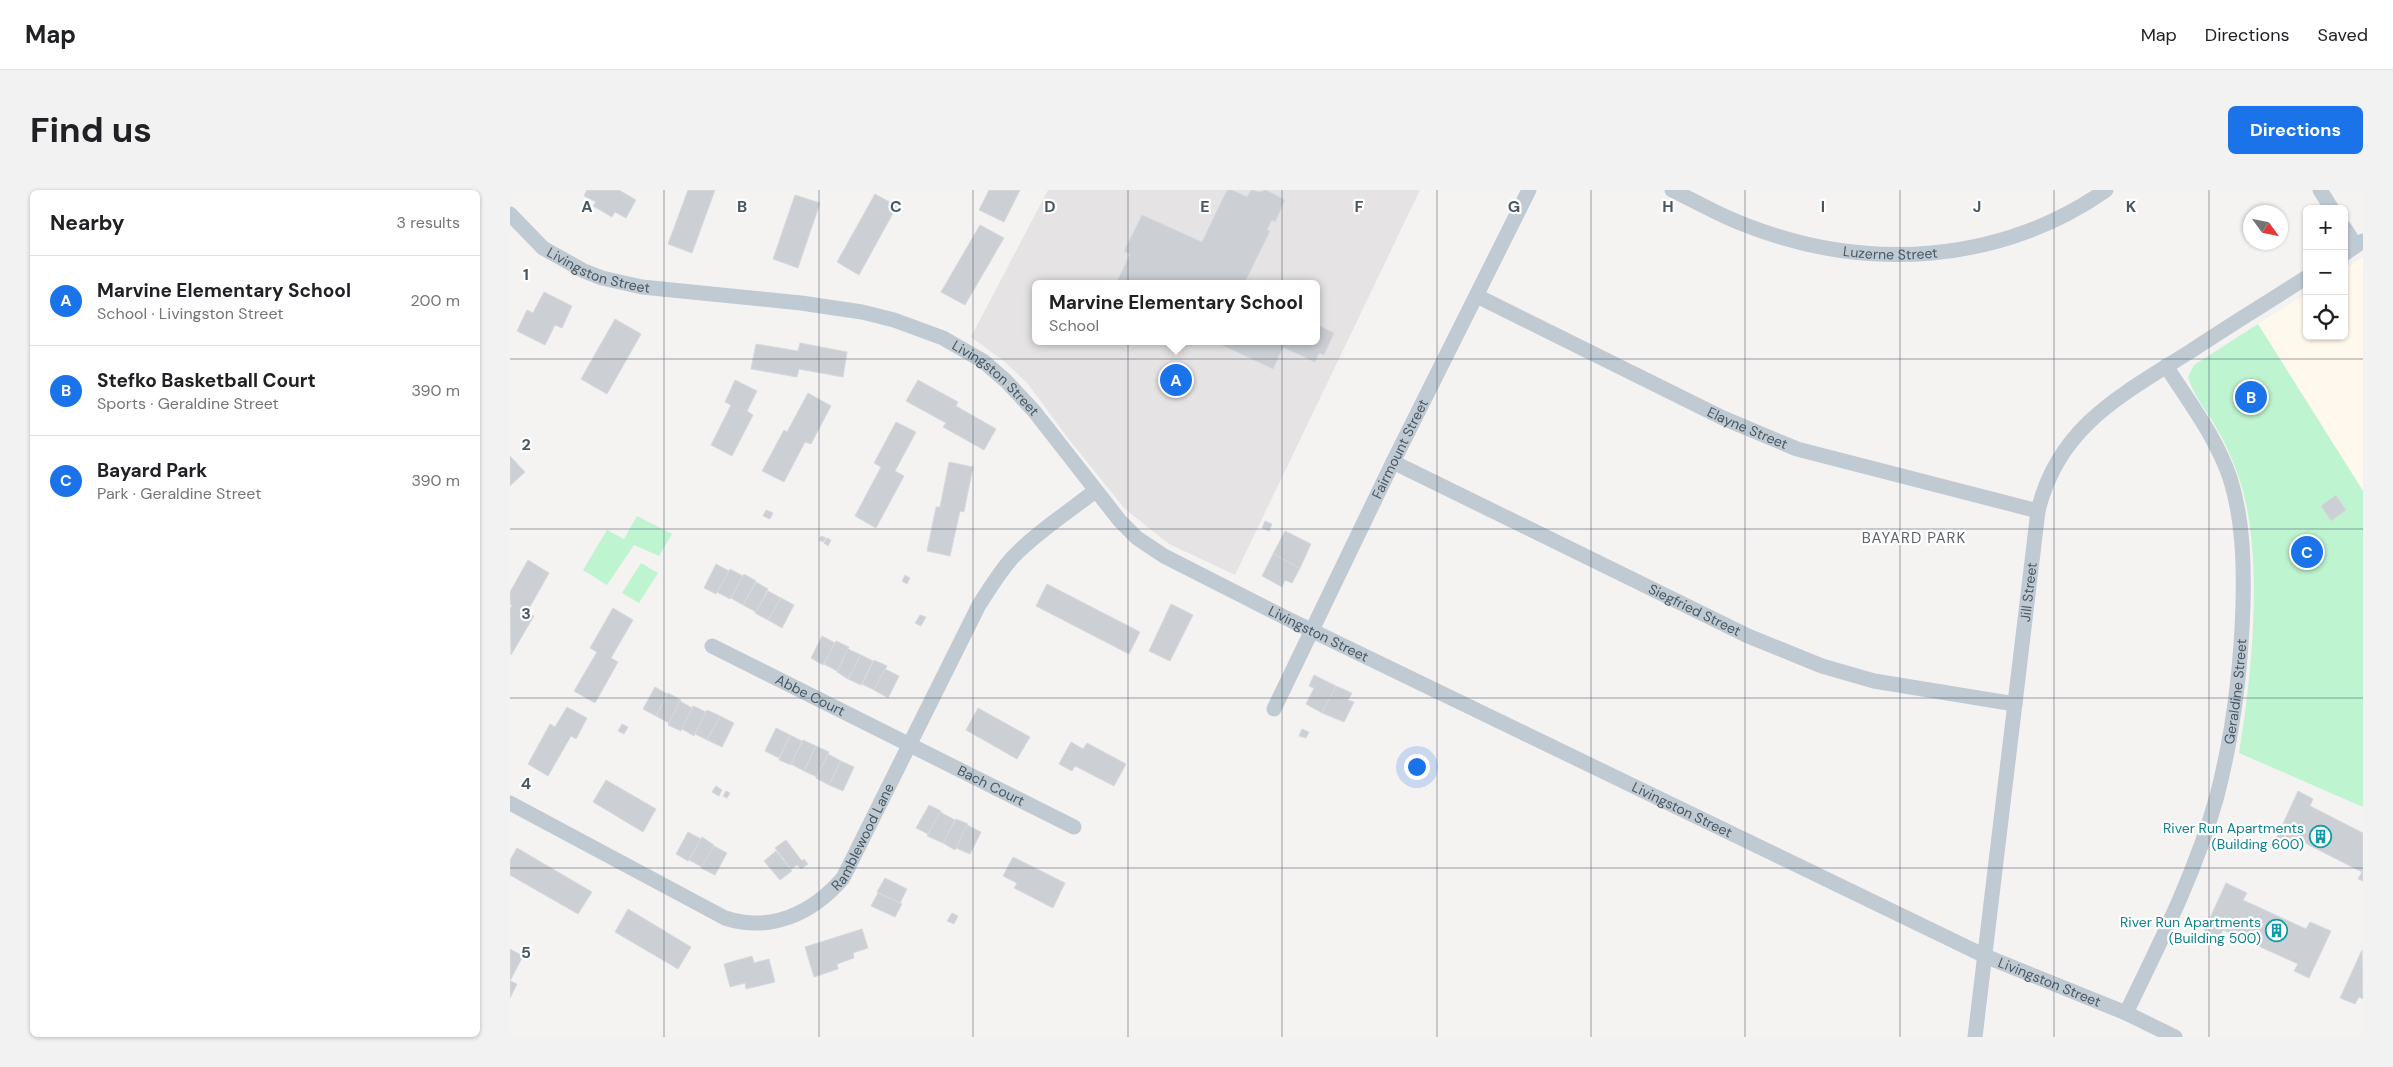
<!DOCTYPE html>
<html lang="en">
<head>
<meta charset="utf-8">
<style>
  :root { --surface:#fff; --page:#f2f2f2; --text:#202124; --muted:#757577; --line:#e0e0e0; --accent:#1a73e8 }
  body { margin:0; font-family:"DM Sans",sans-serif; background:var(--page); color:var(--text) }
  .controls { position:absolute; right:15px; top:15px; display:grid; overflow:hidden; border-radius:8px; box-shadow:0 1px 4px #0004 }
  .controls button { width:45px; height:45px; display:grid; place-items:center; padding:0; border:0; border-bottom:1px solid var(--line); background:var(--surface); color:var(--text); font:25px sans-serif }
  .compass { position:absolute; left:1733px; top:15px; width:45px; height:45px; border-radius:50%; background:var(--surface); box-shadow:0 1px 4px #0004; rotate:123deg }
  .you { position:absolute; left:906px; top:576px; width:18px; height:18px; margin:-12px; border:4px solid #fff; border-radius:50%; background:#1a73e8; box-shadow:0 0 0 8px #1a73e833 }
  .badge { display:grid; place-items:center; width:32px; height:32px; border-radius:50%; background:var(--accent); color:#fff; font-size:16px; font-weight:700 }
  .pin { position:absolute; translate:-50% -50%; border:2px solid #fff; box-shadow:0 1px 5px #0006 }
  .popup { position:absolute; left:522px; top:90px; width:288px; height:65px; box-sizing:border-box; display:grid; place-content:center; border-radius:8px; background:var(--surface); filter:drop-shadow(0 1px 4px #0005); font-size:16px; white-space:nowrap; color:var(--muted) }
  .popup b { font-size:19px; color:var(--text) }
  .popup::after { content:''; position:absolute; left:50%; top:100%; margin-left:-10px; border:10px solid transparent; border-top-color:var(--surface) }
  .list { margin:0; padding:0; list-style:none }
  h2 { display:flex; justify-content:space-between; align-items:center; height:65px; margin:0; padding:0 20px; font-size:21px }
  h2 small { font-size:16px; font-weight:400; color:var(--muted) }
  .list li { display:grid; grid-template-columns:32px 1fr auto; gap:15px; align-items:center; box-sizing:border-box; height:90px; padding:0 20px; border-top:1px solid var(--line) }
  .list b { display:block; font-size:19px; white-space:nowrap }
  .list p { margin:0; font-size:16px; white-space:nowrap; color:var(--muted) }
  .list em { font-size:16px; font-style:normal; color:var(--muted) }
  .icon { flex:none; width:28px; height:28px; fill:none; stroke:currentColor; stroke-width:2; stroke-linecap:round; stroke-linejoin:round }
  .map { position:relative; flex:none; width:1853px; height:847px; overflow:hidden; border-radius:8px }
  header { display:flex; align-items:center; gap:30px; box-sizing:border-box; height:70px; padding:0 25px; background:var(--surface); border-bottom:1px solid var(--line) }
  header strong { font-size:24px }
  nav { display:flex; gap:28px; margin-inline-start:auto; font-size:18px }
  .intro { display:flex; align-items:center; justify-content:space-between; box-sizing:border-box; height:120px; padding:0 30px }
  h1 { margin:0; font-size:35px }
  .button { padding:12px 22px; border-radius:8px; background:var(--accent); color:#fff; font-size:18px; font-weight:700 }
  main { display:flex; gap:30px; padding:0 30px }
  aside { flex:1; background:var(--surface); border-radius:8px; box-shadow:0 1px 4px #0004 }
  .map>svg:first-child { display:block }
</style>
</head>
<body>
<header>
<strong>Map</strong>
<nav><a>Map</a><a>Directions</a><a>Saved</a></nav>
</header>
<div class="intro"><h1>Find us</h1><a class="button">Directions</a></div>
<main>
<aside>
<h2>Nearby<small>3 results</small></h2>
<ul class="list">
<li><span class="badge">A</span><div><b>Marvine Elementary School</b><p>School · Livingston Street</p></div><em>200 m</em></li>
<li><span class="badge">B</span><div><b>Stefko Basketball Court</b><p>Sports · Geraldine Street</p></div><em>390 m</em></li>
<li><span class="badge">C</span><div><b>Bayard Park</b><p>Park · Geraldine Street</p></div><em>390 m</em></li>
</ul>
</aside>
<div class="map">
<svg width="1853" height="847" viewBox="0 0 1853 847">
  <rect width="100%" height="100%" fill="#f5f2f2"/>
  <path fill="#fef8ed" d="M1853 67V301L1748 134 1797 103V146H1834V79Z"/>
  <path fill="#e6e3e4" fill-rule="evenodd" d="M538 0H910L725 385 659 354 615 319 557 247 518 194 495 172 461 147ZM526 94H806V151H526Z"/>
  <g fill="#bff4d1">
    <path d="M1748 134 1853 301V617L1729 563C1742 485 1755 360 1728 285 1722 268 1715 252 1706 237 1697 221 1683 205 1678 187L1684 175Z"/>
    <path d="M127 326 162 344 149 366 124 355 97 395 73 380 97 340 114 349Z"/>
    <path d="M131 373 148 383 129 413 112 403Z"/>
  </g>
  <g fill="#ccd0d5" stroke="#d6d9de">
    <path d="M77 0H109L126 10 116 28 105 22 102 27 83 16 86 12 74 6Z"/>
    <path d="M178 0H205L182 63 158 54Z"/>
    <path d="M479 0H510L494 32 469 20Z"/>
    <path d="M717 0H722L737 7 741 0 750 2 756 0 775 10 765 32 762 30 757 40 760 41 734 94H606L620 64 614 61 632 25 692 52Z"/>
    <path d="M365 4 387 16 349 85 327 72Z"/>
    <path d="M285 5 310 13 288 78 263 69Z"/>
    <path d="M470 35 494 48 455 115 431 102Z"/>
    <path d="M34 102 62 116 52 138 45 135 35 155 7 141 17 120 23 123Z"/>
    <path d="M105 129 131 144 97 204 71 189Z"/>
    <path d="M806 134 824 143 814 165 809 163 805 172 773 157 763 179 704 151H806Z"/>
    <path d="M672 151H683L681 156Z"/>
    <path d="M290 153 337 162 333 187 289 179 287 187 241 179 246 154 288 161Z"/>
    <path d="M225 190 247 201 237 221 243 225 222 266 201 255 221 215 215 212Z"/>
    <path d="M408 190 448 212 446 216 486 239 474 260 433 237 436 233 396 211Z"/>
    <path d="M298 203 321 216 301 254 295 252 274 292 252 281 274 240 277 242Z"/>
    <path d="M386 232 406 242 385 281 394 286 366 338 345 326 371 277 364 273Z"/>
    <path d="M0 266 15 282 0 296Z"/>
    <path d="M439 272 463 277 454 322 450 321 440 366 417 361 426 317H430Z"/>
    <path d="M1826 305 1836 320 1821 331 1811 316Z"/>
    <path d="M256 320 263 323 260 329 253 326Z"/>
    <path d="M755 331 762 334 759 341 752 338Z"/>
    <path d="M775 341 801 354 790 378 763 364Z"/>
    <path d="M311 346 316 348 313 352 309 350Z"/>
    <path d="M317 348 321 350 318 356 314 353Z"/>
    <path d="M763 364 790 378 782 393 775 390 772 397 752 386Z"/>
    <path d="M18 370 39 383 17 422 24 426 1 465 0 419 2 415 0 414V402Z"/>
    <path d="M206 374 219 381 206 404 194 398Z"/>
    <path d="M220 379 233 386 220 409 207 402Z"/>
    <path d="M234 384 246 391 233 415 221 408Z"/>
    <path d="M395 385 400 388 397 394 392 391Z"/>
    <path d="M246 392 258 399 246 422 233 415Z"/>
    <path d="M537 394 630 442 619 464 526 416Z"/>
    <path d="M258 401 271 408 258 430 245 423Z"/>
    <path d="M271 408 284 415 272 438 258 430Z"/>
    <path d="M661 414 683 425 660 471 639 461Z"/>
    <path d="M103 418 123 430 101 468 108 472 85 513 64 501 87 462 80 458Z"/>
    <path d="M410 425 416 427 411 436 405 433Z"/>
    <path d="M312 446 325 453 313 475 301 468Z"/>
    <path d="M326 451 339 457 327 481 314 474Z"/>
    <path d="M338 459 351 465 338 489 327 482Z"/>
    <path d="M351 465 363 471 351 495 338 489Z"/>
    <path d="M364 470 377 476 364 500 352 494Z"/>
    <path d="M375 479 389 486 378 508 364 500Z"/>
    <path d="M804 485 826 496 812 523 796 514 804 498 799 496Z"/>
    <path d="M826 496 842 503 838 510 844 512 834 532 812 523Z"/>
    <path d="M145 497 157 504 146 526 133 519Z"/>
    <path d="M158 503 171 510 159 533 146 526Z"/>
    <path d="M170 511 182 518 171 541 158 535Z"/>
    <path d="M183 516 196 522 184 546 172 539Z"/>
    <path d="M57 517 77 528 66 549 61 546 38 586 18 574 40 534 45 537Z"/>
    <path d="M468 518 520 547 507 569 456 540Z"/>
    <path d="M197 520 210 526 197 550 185 544Z"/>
    <path d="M210 526 224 533 212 557 197 550Z"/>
    <path d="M112 534 118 537 114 544 108 541Z"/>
    <path d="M266 538 280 545 269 568 255 561Z"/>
    <path d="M792 539 799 542 796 548 789 546Z"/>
    <path d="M280 545 292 551 281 575 269 570Z"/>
    <path d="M293 550 306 556 294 581 281 574Z"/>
    <path d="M561 552 573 559 577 553 616 574 604 596 565 576 562 581 549 574Z"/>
    <path d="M306 556 319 562 307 587 294 581Z"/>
    <path d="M318 564 331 571 319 595 306 588Z"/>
    <path d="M331 571 344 577 333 601 319 595Z"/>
    <path d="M96 590 146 619 133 642 83 612Z"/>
    <path d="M206 596 212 600 209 606 202 602Z"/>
    <path d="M216 601 220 603 217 608 213 606Z"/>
    <path d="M1788 601 1803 609 1800 616 1853 643V691L1848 689 1852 682 1789 650 1786 658 1766 649Z"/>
    <path d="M419 615 431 621 418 644 406 638Z"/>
    <path d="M430 622 445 630 433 653 417 646Z"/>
    <path d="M446 629 458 634 445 660 433 653Z"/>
    <path d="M457 635 471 642 460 664 446 658Z"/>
    <path d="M178 642 191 649 178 671 166 664Z"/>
    <path d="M192 647 204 655 192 677 179 670Z"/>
    <path d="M276 650 292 671 294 669 298 674 291 679 287 675 281 679 265 658Z"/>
    <path d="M204 656 217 663 205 685 191 678Z"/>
    <path d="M7 658 82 702 68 724 0 685V670Z"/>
    <path d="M266 661 282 681 270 690 254 671Z"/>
    <path d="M503 667 555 693 543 718 504 698 507 693 493 686Z"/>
    <path d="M375 688 397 699 390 713 367 702Z"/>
    <path d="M1716 693 1737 703 1733 710 1796 739 1800 732 1821 741 1799 788 1784 781 1788 774 1713 740 1709 747 1694 741Z"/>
    <path d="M368 703 392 714 385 727 361 716Z"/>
    <path d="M118 719 181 757 168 779 105 742Z"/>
    <path d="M442 723 448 726 444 734 437 731Z"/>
    <path d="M352 739 358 758 343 763 344 768 327 774 328 779 304 787 295 757Z"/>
    <path d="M0 759 13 766 0 791 7 794 0 808Z"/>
    <path d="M1852 760 1853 809 1849 807 1845 814 1830 808Z"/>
    <path d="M242 766 244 773 259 769 265 792 236 799 235 793 220 797 214 774Z"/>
  </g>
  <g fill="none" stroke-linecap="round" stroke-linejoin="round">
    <g stroke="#bfcad3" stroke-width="15">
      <path id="s1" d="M1162 0C1187 12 1212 27 1238 36 1357 82 1490 74 1596 0"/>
      <path d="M1810 0 1822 19"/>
      <path id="s2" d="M0 24 33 58 74 81 92 88 132 97 291 113 352 122 384 130 433 148 473 171 496 191 524 221 610 331 627 348 654 366 782 431 1475 766 1616 823 1665 847"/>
      <path d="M1834 37 1846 56"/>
      <path d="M1834 64 1853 51"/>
      <path id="s3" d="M967 106 1213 228 1287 259 1528 321"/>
      <path id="s4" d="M883 272 1238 446 1312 476 1364 491 1505 514"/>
      <path id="s5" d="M202 456 564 637"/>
      <path id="s6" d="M764 519 883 272 1019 0"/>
      <path id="s7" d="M0 613 215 728C261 743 303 723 333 688L469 415C480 398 490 381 503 367 527 342 557 323 585 301"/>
      <path id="s8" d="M1616 823C1650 753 1686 682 1707 606 1723 544 1731 480 1733 415 1734 373 1733 329 1720 288 1706 247 1679 212 1656 176"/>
      <path id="s9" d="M1465 847 1528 321C1548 236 1613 204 1681 161 1719 136 1758 112 1797 87"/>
    </g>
  </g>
  <path fill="none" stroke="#485762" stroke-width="1" stroke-opacity="0.55" d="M154 0V847M309 0V847M463 0V847M618 0V847M772 0V847M927 0V847M1081 0V847M1235 0V847M1390 0V847M1544 0V847M1699 0V847M0 169H1853M0 339H1853M0 508H1853M0 678H1853"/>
  <defs>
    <symbol id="building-ring" viewBox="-11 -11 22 22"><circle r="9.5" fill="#fff" stroke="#0f9aa8" stroke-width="1.5"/><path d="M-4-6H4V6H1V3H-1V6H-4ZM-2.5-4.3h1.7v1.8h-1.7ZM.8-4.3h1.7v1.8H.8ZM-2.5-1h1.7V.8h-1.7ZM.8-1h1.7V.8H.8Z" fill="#0f9aa8"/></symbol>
  </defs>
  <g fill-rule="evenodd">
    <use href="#building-ring" x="1798" y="634" width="25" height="25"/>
    <use href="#building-ring" x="1754" y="728" width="25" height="25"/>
  </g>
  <g text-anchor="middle" stroke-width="4.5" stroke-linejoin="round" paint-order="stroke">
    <g font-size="14" fill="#485762" stroke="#fff">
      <text dy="5" stroke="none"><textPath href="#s1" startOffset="230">Luzerne Street</textPath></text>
      <text dy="5" stroke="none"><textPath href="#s2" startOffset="108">Livingston Street</textPath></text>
      <text dy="5" stroke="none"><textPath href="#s2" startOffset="528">Livingston Street</textPath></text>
      <text dy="5" stroke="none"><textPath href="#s3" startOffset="301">Elayne Street</textPath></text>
      <text dy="5" stroke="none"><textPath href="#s6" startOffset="289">Fairmount Street</textPath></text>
      <text dy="5" stroke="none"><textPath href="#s9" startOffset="448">Jill Street</textPath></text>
      <text dy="5" stroke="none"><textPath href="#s4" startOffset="336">Siegfried Street</textPath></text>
      <text dy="5" stroke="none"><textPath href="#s2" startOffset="948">Livingston Street</textPath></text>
      <text dy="5" stroke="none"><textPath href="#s8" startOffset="342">Geraldine Street</textPath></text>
      <text dy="5" stroke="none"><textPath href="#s5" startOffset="110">Abbe Court</textPath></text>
      <text dy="5" stroke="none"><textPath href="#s5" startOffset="312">Bach Court</textPath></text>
      <text dy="5" stroke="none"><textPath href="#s2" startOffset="1352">Livingston Street</textPath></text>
      <text dy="5" stroke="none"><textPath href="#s7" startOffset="422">Ramblewood Lane</textPath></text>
      <text dy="5" stroke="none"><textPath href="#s2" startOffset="1758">Livingston Street</textPath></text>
    </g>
    <g font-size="14" fill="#0d838f" stroke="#fff" text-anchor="end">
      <text x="1794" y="643">River Run Apartments<tspan x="1794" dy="16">(Building 600)</tspan></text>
      <text x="1751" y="737">River Run Apartments<tspan x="1751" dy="16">(Building 500)</tspan></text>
    </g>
    <g font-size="15" letter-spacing="1" fill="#5e6368" stroke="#fff">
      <text x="1404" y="353">BAYARD PARK</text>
    </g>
  </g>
  <g font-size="16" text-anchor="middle" font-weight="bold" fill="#485762" stroke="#fff" stroke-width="4.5" stroke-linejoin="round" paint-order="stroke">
    <text x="77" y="22">A</text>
    <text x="232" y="22">B</text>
    <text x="386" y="22">C</text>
    <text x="540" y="22">D</text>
    <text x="695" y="22">E</text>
    <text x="849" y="22">F</text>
    <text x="1004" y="22">G</text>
    <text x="1158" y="22">H</text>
    <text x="1313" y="22">I</text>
    <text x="1467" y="22">J</text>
    <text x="1621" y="22">K</text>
    <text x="16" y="90">1</text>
    <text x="16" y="260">2</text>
    <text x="16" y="429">3</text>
    <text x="16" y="599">4</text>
    <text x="16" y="768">5</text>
  </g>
</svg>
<div class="controls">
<button>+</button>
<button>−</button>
<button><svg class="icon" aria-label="locate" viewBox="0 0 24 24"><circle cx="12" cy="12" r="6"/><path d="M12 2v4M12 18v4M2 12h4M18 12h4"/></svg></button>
</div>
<svg class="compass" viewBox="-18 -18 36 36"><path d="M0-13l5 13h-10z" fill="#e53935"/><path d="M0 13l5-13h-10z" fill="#757577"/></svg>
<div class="you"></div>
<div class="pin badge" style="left:666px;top:190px">A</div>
<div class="popup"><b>Marvine Elementary School</b>School</div>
<div class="pin badge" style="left:1741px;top:207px">B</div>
<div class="pin badge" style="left:1797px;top:362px">C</div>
</div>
</main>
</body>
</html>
